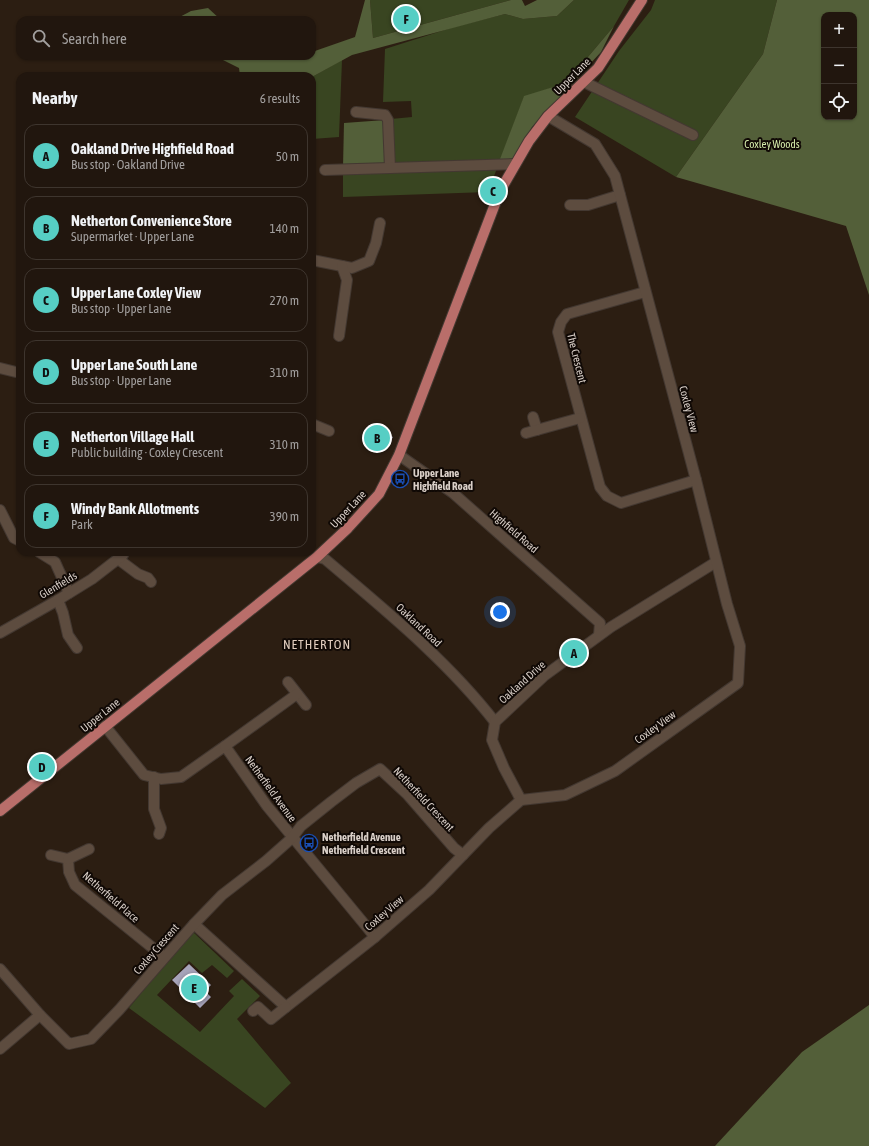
<!DOCTYPE html>
<html lang="en">
<head>
<meta charset="utf-8">
<style>
  :root { --surface:#21160e; --page:#291f17; --text:#f1f3f6; --muted:#a29f9e; --line:#3e352e; --accent:#56cec4 }
  body { margin:0; font-family:"Asap Condensed",sans-serif; background:var(--page); color:var(--text) }
  .controls { position:absolute; right:12px; top:12px; display:grid; overflow:hidden; border-radius:8px; box-shadow:0 1px 3px #0004 }
  .controls button { width:36px; height:36px; display:grid; place-items:center; padding:0; border:0; border-bottom:1px solid var(--line); background:var(--surface); color:var(--text); font:20px sans-serif }
  .you { position:absolute; left:500px; top:612px; width:14px; height:14px; margin:-10px; border:3px solid #fff; border-radius:50%; background:#1a73e8; box-shadow:0 0 0 6px #1a73e833 }
  .badge { display:grid; place-items:center; width:26px; height:26px; border-radius:50%; background:var(--accent); color:#111; font-size:13px; font-weight:700 }
  .pin { position:absolute; translate:-50% -50%; border:2px solid #fff; box-shadow:0 1px 4px #0006 }
  .list { margin:0; padding:0; list-style:none }
  h2 { display:flex; justify-content:space-between; align-items:center; height:52px; margin:0; padding:0 16px; font-size:17px }
  h2 small { font-size:13px; font-weight:400; color:var(--muted) }
  .list li { display:grid; grid-template-columns:26px 1fr auto; gap:12px; align-items:center; box-sizing:border-box; height:64px; margin:0 8px 8px; padding:0 8px; border:1px solid var(--line); border-radius:12px }
  .list b { display:block; font-size:15px; white-space:nowrap }
  .list p { margin:0; font-size:13px; white-space:nowrap; color:var(--muted) }
  .list em { font-size:13px; font-style:normal; color:var(--muted) }
  .icon { flex:none; width:22px; height:22px; fill:none; stroke:currentColor; stroke-width:2; stroke-linecap:round; stroke-linejoin:round }
  .map { position:relative; flex:none; width:869px; height:1146px; overflow:hidden }
  .search { position:absolute; background:var(--surface); box-shadow:0 1px 3px #0004; left:16px; top:16px; width:300px; height:44px; display:flex; align-items:center; gap:10px; box-sizing:border-box; padding:0 14px; border-radius:12px; color:var(--muted); font-size:15px }
  .panel { position:absolute; background:var(--surface); box-shadow:0 1px 3px #0004; left:16px; top:72px; width:300px; height:484px; border-radius:12px }
  .map>svg:first-child { display:block }
</style>
</head>
<body>
<div class="map">
<svg width="869" height="1146" viewBox="0 0 869 1146">
  <rect width="100%" height="100%" fill="#2c1e12"/>
  <g fill="#394521">
    <path d="M370 0H511L373 38Z"/>
    <path d="M574 0H629L614 26 566 83 524 97 488 192 343 197V174L396 172 391 119 412 117 411 101 383 102 385 49 454 27 505 14 523 19 557 16Z"/>
    <path d="M655 0H777L763 54 676 177 575 117 619 51 651 10Z"/>
    <path d="M342 60 339 137 312 139V77Z"/>
    <path d="M192 931 234 971 227 978 212 965 202 973 189 961 157 995 200 1032 234 996 229 991 242 979 260 996 237 1019 291 1083 265 1108 129 1008Z"/>
  </g>
  <g fill="#535f39" fill-rule="evenodd">
    <path d="M365 0H370L373 38 511 0H522L525 6 537 0H574L557 16 523 19 505 14 352 55 312 77 240 76 239 68 215 56H312V52L355 37Z"/>
    <path d="M777 0H869V295L846 226 676 177 763 54ZM824 15H854V117H824Z"/>
    <path d="M208 8 221 20H174L191 11Z"/>
    <path d="M614 26 601 52 532 127 512 160 500 159 524 96 566 83Z"/>
    <path d="M385 120V165L343 167 344 123Z"/>
    <path d="M869 1005V1146H715L802 1052Z"/>
  </g>
  <g fill="#a7a4ba">
    <path d="M369 425 393 437 386 450 362 439Z"/>
    <path d="M189 964 211 985 205 991 211 997 200 1008 172 980Z"/>
  </g>
  <g fill="none" stroke-linecap="round" stroke-linejoin="round">
    <defs>
      <g id="minor">
        <path d="M584 82 693 135"/>
        <path d="M356 112 385 115 388 120 390 168"/>
        <path d="M325 170 515 164"/>
        <path d="M570 205H588L620 195"/>
        <path d="M312 260 352 268 369 261 376 243 380 223"/>
        <path d="M645 292 567 314 561 322 558 332 600 487 607 496 621 503 696 480"/>
        <path d="M339 336 347 280 342 266"/>
        <path d="M0 368 20 373"/>
        <path d="M533 417 537 430"/>
        <path d="M312 424 329 431"/>
        <path d="M526 433 580 418"/>
        <path d="M399 455 453 493 600 623 599 635"/>
        <path d="M0 510 14 538 20 541"/>
        <path d="M39 552 55 562 69 593"/>
        <path d="M317 557 325 559C385 610 447 660 495 722"/>
        <path d="M118 559 138 574 148 578 151 582"/>
        <path d="M58 600 63 613 68 635 77 648"/>
        <path d="M0 633 58 600 92 579 123 555 124 552"/>
        <path d="M288 682 306 705"/>
        <path d="M105 726 144 775 161 779 181 777 225 746 267 806 375 937"/>
        <path d="M225 746 297 694"/>
        <path d="M154 777V809L161 828 159 834"/>
        <path d="M521 800 504 768 492 740 495 722 544 676 611 627 716 562"/>
        <path d="M51 855 68 859 69 872 75 885 164 957"/>
        <path d="M68 859 89 849"/>
        <path d="M194 924 286 1007 375 937 429 890 489 828 521 800 565 795 615 771 738 683 740 646 727 604 696 480 615 176 595 144 548 116"/>
        <path d="M0 969 40 1015 69 1044 91 1039 119 1010 194 924 222 895 266 861 292 838 301 826 331 802 356 783 380 769 407 794 454 848 463 855"/>
        <path d="M253 1011 258 1007 271 1019 286 1007"/>
        <path d="M0 1049 40 1015"/>
      </g>
      <path id="major" d="M0 811 317 557 348 528 379 494 399 455 500 191 529 141 548 116 598 68 642 0"/>
    </defs>
    <use href="#minor" stroke="#433831" stroke-width="12"/>
    <use href="#major" stroke="#433831" stroke-width="12"/>
    <use href="#minor" stroke="#5d4c3f" stroke-width="10"/>
    <use href="#major" stroke="#b96e6a" stroke-width="10"/>
  </g>
  <defs>
    <symbol id="bus-ring" viewBox="-11 -11 22 22"><circle r="9.5" fill="#100905" stroke="#1a4fb4" stroke-width="1.5"/><path d="M-5-6H5V4H4V6H2V4H-2V6H-4V4H-5ZM-3.5-4V0h7V-4ZM-3.5 1.2v1.5H-2V1.2ZM2 1.2v1.5H3.5V1.2Z" fill="#1a4fb4"/></symbol>
  </defs>
  <g fill-rule="evenodd">
    <use href="#bus-ring" x="390" y="469" width="20" height="20"/>
    <use href="#bus-ring" x="299" y="833" width="20" height="20"/>
  </g>
  <g text-anchor="middle" stroke-width="4" stroke-linejoin="round" paint-order="stroke">
    <g font-size="11" fill="#d9cfc8" stroke="#100905">
      <text transform="translate(572 76) rotate(-45)" y="4">Upper Lane</text>
      <text transform="translate(577 358) rotate(76)" y="4">The Crescent</text>
      <text transform="translate(689 409) rotate(75)" y="4">Coxley View</text>
      <text transform="translate(348 509) rotate(-47)" y="4">Upper Lane</text>
      <text transform="translate(514 531) rotate(41)" y="4">Highfield Road</text>
      <text transform="translate(58 585) rotate(-31)" y="4">Glenfields</text>
      <text transform="translate(419 625) rotate(43)" y="4">Oakland Road</text>
      <text transform="translate(522 682) rotate(-42)" y="4">Oakland Drive</text>
      <text transform="translate(100 715) rotate(-39)" y="4">Upper Lane</text>
      <text transform="translate(655 727) rotate(-36)" y="4">Coxley View</text>
      <text transform="translate(271 789) rotate(54)" y="4">Netherfield Avenue</text>
      <text transform="translate(424 799) rotate(47)" y="4">Netherfield Crescent</text>
      <text transform="translate(111 897) rotate(41)" y="4">Netherfield Place</text>
      <text transform="translate(384 913) rotate(-41)" y="4">Coxley View</text>
      <text transform="translate(156 949) rotate(-49)" y="4">Coxley Crescent</text>
    </g>
    <g font-size="11" fill="#d6edab" stroke="#100905">
      <text x="772" y="148">Coxley Woods</text>
    </g>
    <g font-size="11" font-weight="bold" fill="#d9cfc8" stroke="#100905" text-anchor="start">
      <text x="413" y="477">Upper Lane<tspan x="413" dy="13">Highfield Road</tspan></text>
      <text x="322" y="841">Netherfield Avenue<tspan x="322" dy="13">Netherfield Crescent</tspan></text>
    </g>
    <g font-size="13" letter-spacing="1" fill="#e2cebf" stroke="#100905">
      <text x="317" y="649">NETHERTON</text>
    </g>
  </g>
</svg>
<div class="controls">
<button>+</button>
<button>−</button>
<button><svg class="icon" aria-label="locate" viewBox="0 0 24 24"><circle cx="12" cy="12" r="6"/><path d="M12 2v4M12 18v4M2 12h4M18 12h4"/></svg></button>
</div>
<div class="you"></div>
<div class="pin badge" style="left:574px;top:653px">A</div>
<div class="pin badge" style="left:377px;top:438px">B</div>
<div class="pin badge" style="left:493px;top:191px">C</div>
<div class="pin badge" style="left:42px;top:767px">D</div>
<div class="pin badge" style="left:194px;top:988px">E</div>
<div class="pin badge" style="left:406px;top:19px">F</div>
<div class="search"><svg class="icon" aria-label="search" viewBox="0 0 24 24"><circle cx="10" cy="10" r="6"/><path d="M15 15l6 6"/></svg>Search here</div>
<section class="panel">
<h2>Nearby<small>6 results</small></h2>
<ul class="list">
<li><span class="badge">A</span><div><b>Oakland Drive Highfield Road</b><p>Bus stop · Oakland Drive</p></div><em>50 m</em></li>
<li><span class="badge">B</span><div><b>Netherton Convenience Store</b><p>Supermarket · Upper Lane</p></div><em>140 m</em></li>
<li><span class="badge">C</span><div><b>Upper Lane Coxley View</b><p>Bus stop · Upper Lane</p></div><em>270 m</em></li>
<li><span class="badge">D</span><div><b>Upper Lane South Lane</b><p>Bus stop · Upper Lane</p></div><em>310 m</em></li>
<li><span class="badge">E</span><div><b>Netherton Village Hall</b><p>Public building · Coxley Crescent</p></div><em>310 m</em></li>
<li><span class="badge">F</span><div><b>Windy Bank Allotments</b><p>Park</p></div><em>390 m</em></li>
</ul>
</section>
</div>
</body>
</html>
